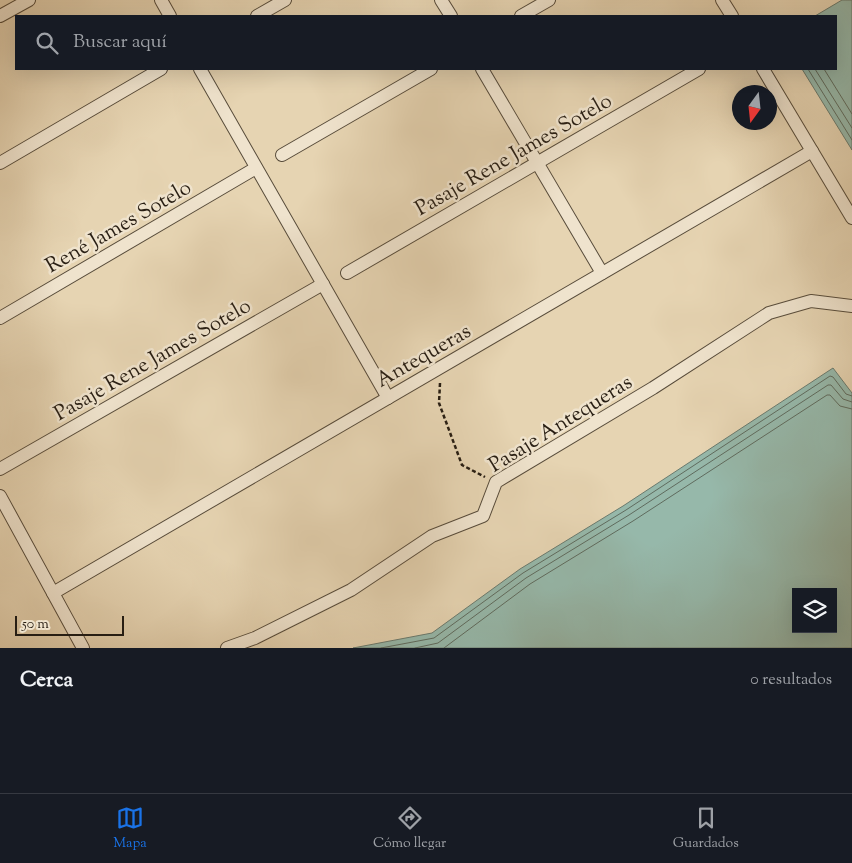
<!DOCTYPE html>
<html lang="es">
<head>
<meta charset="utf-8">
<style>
  :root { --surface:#171b24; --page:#20242c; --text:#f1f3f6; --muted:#9ea1a6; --line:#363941; --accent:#1a73e8 }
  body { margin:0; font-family:"Sorts Mill Goudy",serif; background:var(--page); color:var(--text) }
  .controls { position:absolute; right:15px; bottom:15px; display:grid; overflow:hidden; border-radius:0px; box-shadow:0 5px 20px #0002 }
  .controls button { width:45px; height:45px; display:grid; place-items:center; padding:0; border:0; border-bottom:1px solid var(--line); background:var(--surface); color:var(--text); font:25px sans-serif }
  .compass { position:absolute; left:732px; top:85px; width:45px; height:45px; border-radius:50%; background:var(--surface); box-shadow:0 5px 20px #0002; rotate:195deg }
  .scale { position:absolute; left:15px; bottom:12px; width:109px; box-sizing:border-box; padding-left:5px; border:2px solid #281e13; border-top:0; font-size:14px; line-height:18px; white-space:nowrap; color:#281e13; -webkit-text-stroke:4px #efe3cd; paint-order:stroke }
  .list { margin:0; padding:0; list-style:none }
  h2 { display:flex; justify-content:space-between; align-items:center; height:65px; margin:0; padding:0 20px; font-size:21px }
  h2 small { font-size:16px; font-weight:400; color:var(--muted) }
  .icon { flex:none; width:28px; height:28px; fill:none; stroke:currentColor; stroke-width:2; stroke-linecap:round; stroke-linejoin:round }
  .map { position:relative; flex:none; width:852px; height:648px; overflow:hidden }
  .search { position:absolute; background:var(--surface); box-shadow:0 5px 20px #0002; left:15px; right:15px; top:15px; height:55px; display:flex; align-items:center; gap:12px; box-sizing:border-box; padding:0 18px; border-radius:0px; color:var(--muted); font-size:19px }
  .sheet { height:145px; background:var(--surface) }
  nav { display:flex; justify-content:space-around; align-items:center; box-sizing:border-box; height:70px; border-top:1px solid var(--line); background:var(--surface); font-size:14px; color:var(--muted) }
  nav a { display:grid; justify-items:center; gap:2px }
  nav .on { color:var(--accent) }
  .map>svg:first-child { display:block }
</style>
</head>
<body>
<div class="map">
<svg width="852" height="648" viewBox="0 0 852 648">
  <rect width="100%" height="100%" fill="#e6d4b2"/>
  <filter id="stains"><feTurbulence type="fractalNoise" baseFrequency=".004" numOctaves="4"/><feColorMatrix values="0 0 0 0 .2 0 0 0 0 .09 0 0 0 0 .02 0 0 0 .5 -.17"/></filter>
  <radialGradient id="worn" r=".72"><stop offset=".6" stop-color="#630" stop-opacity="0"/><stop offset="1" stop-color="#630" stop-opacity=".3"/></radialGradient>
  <g fill="#96b8aa" stroke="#6a7a6e" fill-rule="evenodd">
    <path d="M842 0H852V150L802 69H836V16H815Z"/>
    <path d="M833 368 852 393V648H353L432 633 520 569 623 506ZM796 592H833V629H796Z"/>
  </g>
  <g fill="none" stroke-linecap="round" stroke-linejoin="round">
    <g stroke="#5f6b5e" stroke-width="1">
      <path d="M808 69 852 140"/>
      <path d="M815 69 852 128"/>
      <path d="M824 69 852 114"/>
      <path d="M381 648 434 638 523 573 626 510 830 376 833 377 846 394 852 396"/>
      <path d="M415 648 438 643 526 578 629 515 828 385H831L843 399 852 402"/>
      <path d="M444 648 530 584 633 521 827 395H830L840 406 852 409"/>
    </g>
    <defs>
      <g id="minor">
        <path d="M161 0 170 16"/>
        <path d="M441 0 451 16"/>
        <path d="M722 0 732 16"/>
        <path d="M0 16 29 0"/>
        <path d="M257 16 285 0"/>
        <path d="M521 16 549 0"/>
        <path d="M200 69 388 398"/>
        <path d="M482 69 602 273"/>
        <path d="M763 69 852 218"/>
        <path d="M282 155 431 69"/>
        <path d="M0 163 161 69"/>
        <path d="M347 273 699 69"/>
        <path d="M0 318 256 168"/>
        <path d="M0 469 323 284"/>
        <path d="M0 496 83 648"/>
        <path d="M53 593 812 151"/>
        <path d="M227 648 255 638 351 590 432 536 483 516 496 482 653 388 769 313 811 301 852 306"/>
      </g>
    </defs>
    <use href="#minor" stroke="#584c3b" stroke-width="14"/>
    <path stroke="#281e13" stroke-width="2.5" stroke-dasharray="4 2.5" stroke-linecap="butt" d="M440 383 439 403 462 465 485 477"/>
    <use href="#minor" stroke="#efe3cd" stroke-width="12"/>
  </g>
  <g text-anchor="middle" stroke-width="5" stroke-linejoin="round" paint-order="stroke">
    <g font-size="21" fill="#281e13" stroke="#efe3cd">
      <text transform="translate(513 154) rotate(-30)" y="7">Pasaje Rene James Sotelo</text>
      <text transform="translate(118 226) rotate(-30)" y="7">René James Sotelo</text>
      <text transform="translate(423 355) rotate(-30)" y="7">Antequeras</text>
      <text transform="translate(152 359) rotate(-30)" y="7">Pasaje Rene James Sotelo</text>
      <text transform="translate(560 423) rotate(-32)" y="7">Pasaje Antequeras</text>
    </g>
  </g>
  <rect width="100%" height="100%" filter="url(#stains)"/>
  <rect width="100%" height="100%" fill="url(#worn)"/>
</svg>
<div class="controls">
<button><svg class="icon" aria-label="layers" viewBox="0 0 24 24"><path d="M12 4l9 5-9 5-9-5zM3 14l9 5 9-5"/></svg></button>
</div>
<svg class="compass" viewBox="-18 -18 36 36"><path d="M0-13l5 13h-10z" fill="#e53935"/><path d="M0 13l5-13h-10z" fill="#9ea1a6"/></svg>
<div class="scale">50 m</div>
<div class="search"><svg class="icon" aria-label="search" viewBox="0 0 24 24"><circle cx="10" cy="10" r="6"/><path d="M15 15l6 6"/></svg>Buscar aquí</div>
</div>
<section class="sheet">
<h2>Cerca<small>0 resultados</small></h2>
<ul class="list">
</ul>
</section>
<nav>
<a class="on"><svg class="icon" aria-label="map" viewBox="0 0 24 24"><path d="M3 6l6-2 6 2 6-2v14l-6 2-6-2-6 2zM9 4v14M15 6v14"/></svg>Mapa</a>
<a><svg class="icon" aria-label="directions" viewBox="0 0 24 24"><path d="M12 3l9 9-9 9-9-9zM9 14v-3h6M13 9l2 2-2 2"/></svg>Cómo llegar</a>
<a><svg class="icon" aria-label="saved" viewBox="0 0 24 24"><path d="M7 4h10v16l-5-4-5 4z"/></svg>Guardados</a>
</nav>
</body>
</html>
